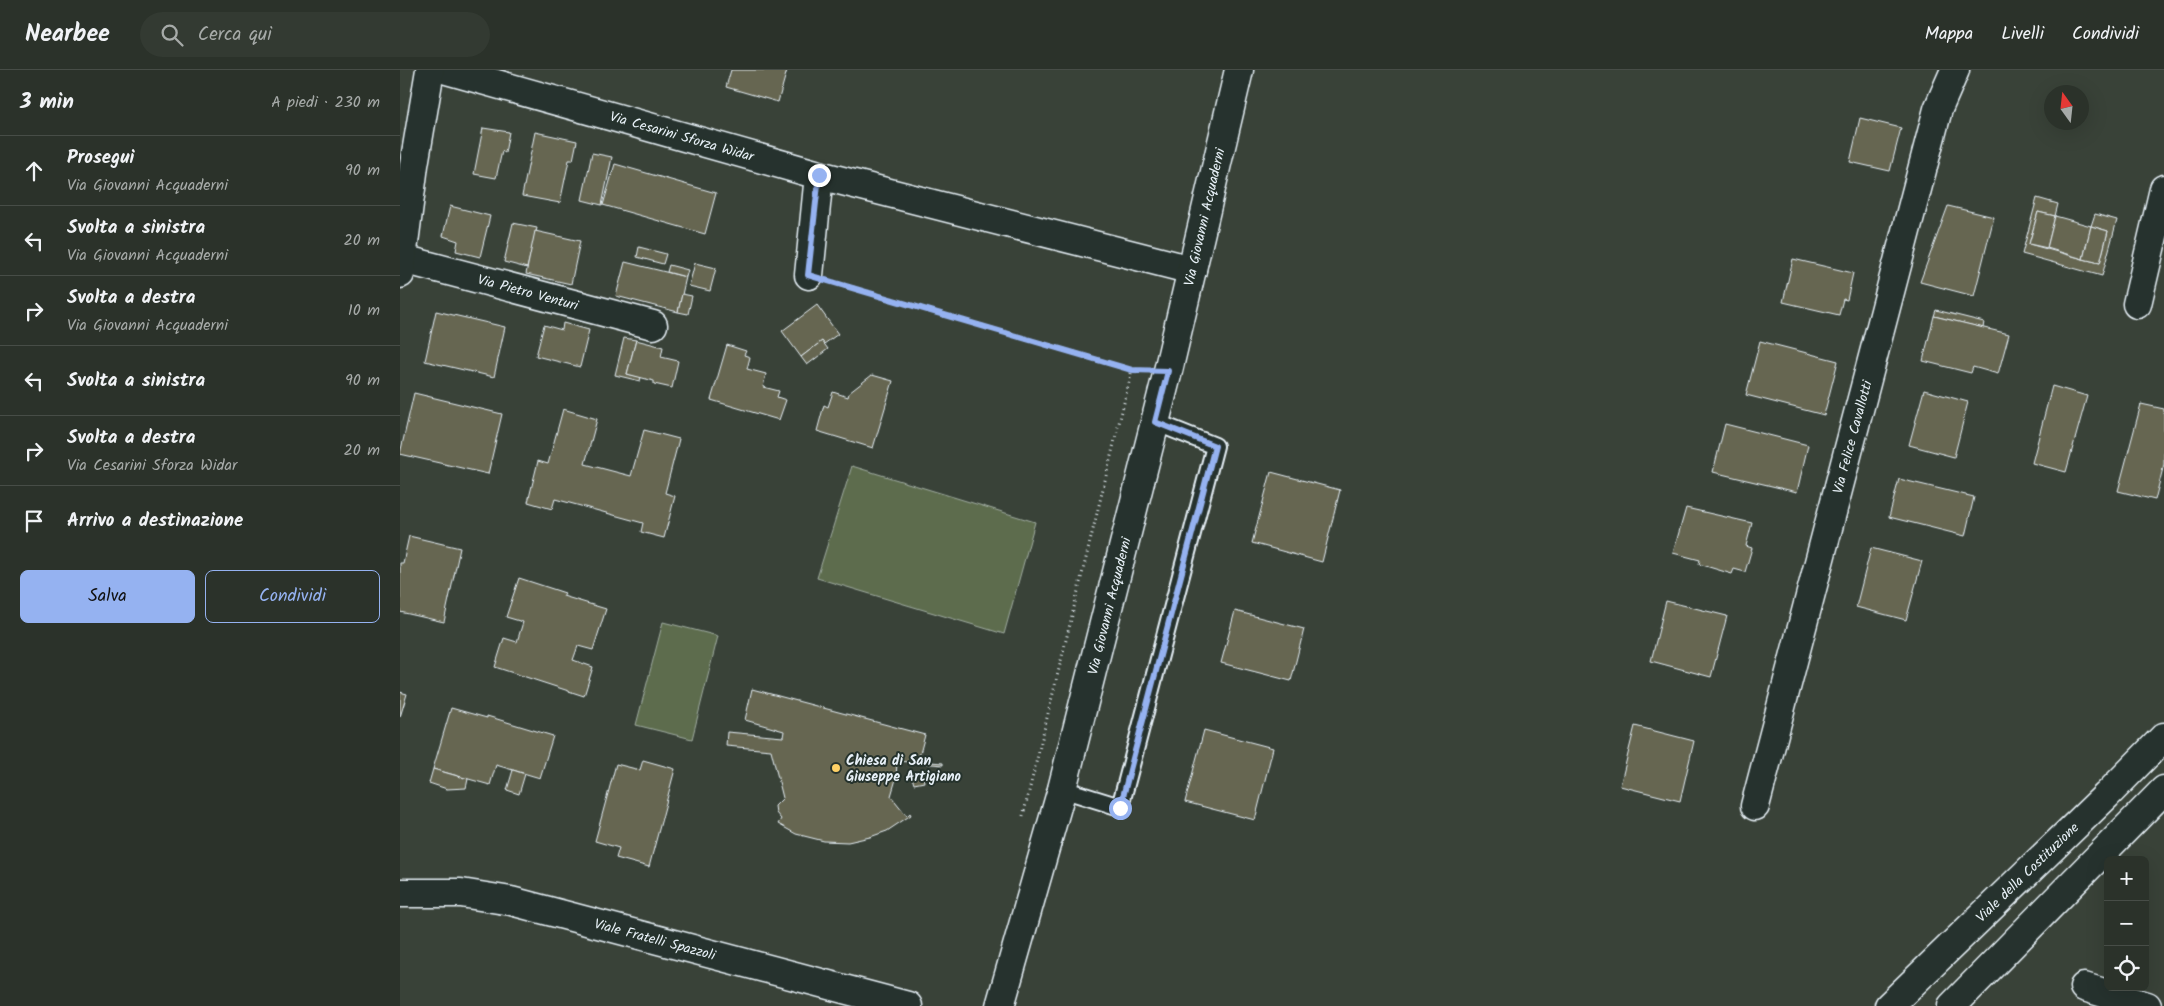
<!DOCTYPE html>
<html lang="it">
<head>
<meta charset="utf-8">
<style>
  :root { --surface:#2b322a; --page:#333a32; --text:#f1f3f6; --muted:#a6aaa8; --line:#474d47; --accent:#95b2f1 }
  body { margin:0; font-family:Kalam,sans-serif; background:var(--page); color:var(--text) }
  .controls { position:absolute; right:15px; bottom:15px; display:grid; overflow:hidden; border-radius:8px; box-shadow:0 5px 20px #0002 }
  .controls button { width:45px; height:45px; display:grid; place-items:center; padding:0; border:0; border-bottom:1px solid var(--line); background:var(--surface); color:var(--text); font:25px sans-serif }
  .compass { position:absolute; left:1644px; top:15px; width:45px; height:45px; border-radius:50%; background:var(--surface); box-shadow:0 5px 20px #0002; rotate:345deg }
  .stop { position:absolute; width:15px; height:15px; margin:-11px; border:4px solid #95b2f1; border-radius:50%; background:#fff }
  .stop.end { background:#95b2f1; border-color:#fff; box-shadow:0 1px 5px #0008 }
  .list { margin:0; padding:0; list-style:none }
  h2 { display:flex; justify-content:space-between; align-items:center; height:65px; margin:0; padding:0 20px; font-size:21px }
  h2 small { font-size:16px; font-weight:400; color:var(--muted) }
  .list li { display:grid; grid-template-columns:32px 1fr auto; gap:15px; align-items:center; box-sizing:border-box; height:70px; padding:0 20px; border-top:1px solid var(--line) }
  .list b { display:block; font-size:19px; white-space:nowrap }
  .list p { margin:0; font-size:16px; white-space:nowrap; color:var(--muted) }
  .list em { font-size:16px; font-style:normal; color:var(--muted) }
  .actions { display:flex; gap:10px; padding:15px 20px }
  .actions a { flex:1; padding:11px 0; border:1px solid var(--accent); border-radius:8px; text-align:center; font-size:18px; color:var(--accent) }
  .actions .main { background:var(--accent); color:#111 }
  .icon { flex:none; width:28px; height:28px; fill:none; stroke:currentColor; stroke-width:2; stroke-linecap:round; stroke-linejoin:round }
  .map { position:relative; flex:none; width:1764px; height:936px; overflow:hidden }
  header { display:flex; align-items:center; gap:30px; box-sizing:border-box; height:70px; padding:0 25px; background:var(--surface); border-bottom:1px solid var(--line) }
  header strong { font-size:24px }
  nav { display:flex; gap:28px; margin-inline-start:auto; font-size:18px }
  .search { width:350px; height:45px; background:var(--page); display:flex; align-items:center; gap:12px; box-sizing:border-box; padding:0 18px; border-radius:28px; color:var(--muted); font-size:19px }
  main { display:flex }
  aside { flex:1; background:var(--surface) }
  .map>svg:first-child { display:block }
</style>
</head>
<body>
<header>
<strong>Nearbee</strong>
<div class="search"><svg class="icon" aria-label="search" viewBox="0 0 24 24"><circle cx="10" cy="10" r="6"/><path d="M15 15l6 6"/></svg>Cerca qui</div>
<nav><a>Mappa</a><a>Livelli</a><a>Condividi</a></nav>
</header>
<main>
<aside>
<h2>3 min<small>A piedi · 230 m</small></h2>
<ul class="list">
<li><svg class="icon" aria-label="ahead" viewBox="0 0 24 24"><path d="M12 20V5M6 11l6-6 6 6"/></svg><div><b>Prosegui</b><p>Via Giovanni Acquaderni</p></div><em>90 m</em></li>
<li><svg class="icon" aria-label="left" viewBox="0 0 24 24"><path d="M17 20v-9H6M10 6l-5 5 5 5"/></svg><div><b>Svolta a sinistra</b><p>Via Giovanni Acquaderni</p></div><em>20 m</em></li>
<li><svg class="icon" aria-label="right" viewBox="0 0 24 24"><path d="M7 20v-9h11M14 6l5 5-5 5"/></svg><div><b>Svolta a destra</b><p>Via Giovanni Acquaderni</p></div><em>10 m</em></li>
<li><svg class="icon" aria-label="left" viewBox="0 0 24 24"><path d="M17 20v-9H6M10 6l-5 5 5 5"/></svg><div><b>Svolta a sinistra</b></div><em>90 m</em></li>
<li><svg class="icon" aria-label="right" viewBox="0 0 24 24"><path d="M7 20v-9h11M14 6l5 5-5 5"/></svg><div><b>Svolta a destra</b><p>Via Cesarini Sforza Widar</p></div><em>20 m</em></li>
<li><svg class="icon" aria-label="arrive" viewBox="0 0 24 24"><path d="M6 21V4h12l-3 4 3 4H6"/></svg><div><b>Arrivo a destinazione</b></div></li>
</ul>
<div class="actions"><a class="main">Salva</a><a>Condividi</a></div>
</aside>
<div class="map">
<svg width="1764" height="936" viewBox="0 0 1764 936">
  <rect width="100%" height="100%" fill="#394238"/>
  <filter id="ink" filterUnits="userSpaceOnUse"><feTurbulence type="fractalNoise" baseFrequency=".02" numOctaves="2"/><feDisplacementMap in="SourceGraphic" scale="10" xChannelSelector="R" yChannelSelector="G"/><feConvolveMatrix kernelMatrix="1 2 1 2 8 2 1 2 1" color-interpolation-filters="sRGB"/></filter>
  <g filter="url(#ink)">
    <g fill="#5d6c4e" stroke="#a2aea3">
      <path d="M452 396 635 452 604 564 417 508Z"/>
      <path d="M263 552 318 566 292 669 236 655Z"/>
    </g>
    <g fill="#666651" stroke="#e8f1f8">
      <path d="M331 0H387L378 32 326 17Z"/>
      <path d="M1460 48 1501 58 1490 101 1450 92Z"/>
      <path d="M83 58 109 62 105 83 102 81 96 108 74 104Z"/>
      <path d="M135 62 177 71 173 90H169L160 133 122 126Z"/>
      <path d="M192 83 212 87 202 135 182 130Z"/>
      <path d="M215 94 316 123 305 164 203 135Z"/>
      <path d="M1637 128 1658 134 1655 146 1638 142 1629 174 1683 189 1700 193 1708 161 1691 156 1695 144 1717 150 1702 206 1622 184Z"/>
      <path d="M50 136 90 146 80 187 56 181 58 171 43 166Z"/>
      <path d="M1548 136 1594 147 1574 226 1520 212Z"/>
      <path d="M1638 142 1655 146 1647 178 1629 174Z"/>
      <path d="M1655 146 1691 156 1683 189 1647 178Z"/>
      <path d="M113 153 137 158 127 198 104 192Z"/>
      <path d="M1691 156 1708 161 1700 193 1683 189Z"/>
      <path d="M135 161 180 171 171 214 126 204Z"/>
      <path d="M239 177 266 184 263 194 237 187Z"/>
      <path d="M1393 189 1453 203 1447 230 1443 229 1439 245 1383 232Z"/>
      <path d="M225 192 286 207 278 242 216 226Z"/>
      <path d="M295 193 316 198 310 221 289 216Z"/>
      <path d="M269 195 288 200 286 207 267 202Z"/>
      <path d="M282 224 292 226 288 244 278 242Z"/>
      <path d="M417 235 438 264 424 274 422 271 401 287 382 261Z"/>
      <path d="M1536 240 1584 252 1583 258 1534 246Z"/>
      <path d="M36 241 105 257 94 307 25 291Z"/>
      <path d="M1534 246 1609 264 1598 304 1573 297 1571 303 1523 291Z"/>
      <path d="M163 253 189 260 180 297 136 286 144 255 162 260Z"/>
      <path d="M224 268 236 270 227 304 241 307 240 311 215 305Z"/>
      <path d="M236 270 263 277 261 287 278 291 272 318 254 314V311L227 304Z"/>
      <path d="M422 271 428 279 407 295 401 287Z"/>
      <path d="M1360 271 1438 291 1424 345 1346 325Z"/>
      <path d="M327 275 346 281 344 285 350 287 347 299 366 304 363 317 379 321 377 327 386 330 379 350 311 330Z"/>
      <path d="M472 305 493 311 473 378 417 361 424 335 428 337 433 322 448 327 449 323Z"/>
      <path d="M1652 316 1687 326 1666 402 1632 393Z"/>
      <path d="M1524 320 1568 332 1554 387 1509 375Z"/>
      <path d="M14 323 102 344 88 404 0 384Z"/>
      <path d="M1741 334 1764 339V394L1755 430 1718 421Z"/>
      <path d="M163 339 197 349 185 394 231 406 244 360 279 369 265 423 275 426 264 468 241 462 243 453 155 429 152 439 128 432 138 391 148 394Z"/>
      <path d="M1325 354 1408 375 1397 422 1313 402Z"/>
      <path d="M871 402 940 420 922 492 852 473Z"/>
      <path d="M1499 409 1574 427 1565 466 1489 447Z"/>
      <path d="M1286 438 1352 453 1346 476 1352 478 1345 502 1334 499 1332 504 1299 494 1300 490 1273 483Z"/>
      <path d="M9 466 60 478 44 552 0 542V493H3Z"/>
      <path d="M1471 478 1522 491 1506 550 1456 537Z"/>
      <path d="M119 508 165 523 163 526 206 539 193 580 178 576 173 590 193 597 184 626 95 597 104 568 117 572 123 552 106 547Z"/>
      <path d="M1266 531 1327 546 1311 607 1251 591Z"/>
      <path d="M835 541 904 559 891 611 821 593Z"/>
      <path d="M352 619 525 665 518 691 543 693V695L497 691 496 709 491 726 507 746 510 743 511 745 487 761 470 767 448 772 424 771 396 764 378 754 381 749 376 743 375 736 383 728 371 680 326 676 327 662 383 667 384 661 345 650Z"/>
      <path d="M0 622 7 624 0 647Z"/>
      <path d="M51 638 87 648V646L153 666 140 708 96 695 90 715 33 699Z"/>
      <path d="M1235 656 1294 671 1280 731 1220 716Z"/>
      <path d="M804 660 873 678 855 750 785 732Z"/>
      <path d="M243 690 275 699 249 797 216 788 219 778 195 771 216 694 240 700Z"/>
      <path d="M33 699 68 709 66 718 47 719 29 713Z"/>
      <path d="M113 700 125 704 119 724 107 720Z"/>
      <path d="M522 702 524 712 514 714 511 704Z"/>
    </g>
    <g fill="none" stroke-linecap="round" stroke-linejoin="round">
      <defs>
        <path id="service" d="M662 719 720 737 815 376 755 352"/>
        <g id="minor">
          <path d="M47 0 419 105 409 205"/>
          <path d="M419 105 792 200"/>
          <path d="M3 189 253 255"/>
          <path d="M1737 234 1764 119"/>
          <path d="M1355 736 1538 39 1555 0"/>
          <path d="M0 823H61L111 831 508 936"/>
          <path d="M1684 917 1747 936"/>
          <path d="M600 936 662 719 768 301 839 0"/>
        </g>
        <path id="tertiary" d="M0 204 14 95 30 0"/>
        <g id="trunk">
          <path d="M1489 936 1707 725 1764 667"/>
          <path d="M1552 936 1764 720"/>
        </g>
      </defs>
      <use href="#service" stroke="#e8f1f8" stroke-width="20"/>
      <use href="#minor" stroke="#e8f1f8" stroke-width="31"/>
      <use href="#tertiary" stroke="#e8f1f8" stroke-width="31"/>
      <use href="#trunk" stroke="#e8f1f8" stroke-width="31"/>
      <g stroke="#e8f1f8" stroke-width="3" stroke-dasharray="1 4" stroke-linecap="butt">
        <path d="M434 212 732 300H740"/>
        <path d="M623 746 732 300"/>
      </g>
      <use href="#service" stroke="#26332d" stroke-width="16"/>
      <use href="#minor" stroke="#26332d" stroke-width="28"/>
      <use href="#tertiary" stroke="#26332d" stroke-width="28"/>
      <use href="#trunk" stroke="#26332d" stroke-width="28"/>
    </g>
  </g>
  <g fill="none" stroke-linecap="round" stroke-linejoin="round" filter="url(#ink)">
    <path stroke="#95b2f1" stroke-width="6" d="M419 105 408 205 732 300 768 301 755 352 815 376 720 738"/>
  </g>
  <circle fill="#ffd166" stroke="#26332d" stroke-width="2" cx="436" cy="698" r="5"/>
  <g text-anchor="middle" stroke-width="4" stroke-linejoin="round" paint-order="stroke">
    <g font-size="14" fill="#e8f1f8" stroke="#26332d">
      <text transform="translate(282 66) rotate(16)" y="5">Via Cesarini Sforza Widar</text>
      <text transform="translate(804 147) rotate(-77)" y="5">Via Giovanni Acquaderni</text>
      <text transform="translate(128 222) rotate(15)" y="5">Via Pietro Venturi</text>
      <text transform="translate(1452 367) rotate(-75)" y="5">Via Felice Cavallotti</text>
      <text transform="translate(709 536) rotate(-76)" y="5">Via Giovanni Acquaderni</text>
      <text transform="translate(1627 802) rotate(-44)" y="5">Viale della Costituzione</text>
      <text transform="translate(255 869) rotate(15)" y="5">Viale Fratelli Spazzoli</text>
    </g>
    <g font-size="14" font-weight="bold" fill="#e8f1f8" stroke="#26332d" text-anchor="start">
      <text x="446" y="695">Chiesa di San<tspan x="446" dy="16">Giuseppe Artigiano</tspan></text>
    </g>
  </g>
</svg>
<div class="controls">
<button>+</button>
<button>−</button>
<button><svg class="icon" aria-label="locate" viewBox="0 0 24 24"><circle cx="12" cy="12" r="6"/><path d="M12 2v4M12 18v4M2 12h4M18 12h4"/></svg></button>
</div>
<svg class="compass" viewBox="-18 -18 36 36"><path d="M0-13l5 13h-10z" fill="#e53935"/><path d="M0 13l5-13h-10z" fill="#a6aaa8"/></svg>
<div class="stop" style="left:720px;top:738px"></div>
<div class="stop end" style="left:419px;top:105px"></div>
</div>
</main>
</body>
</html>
